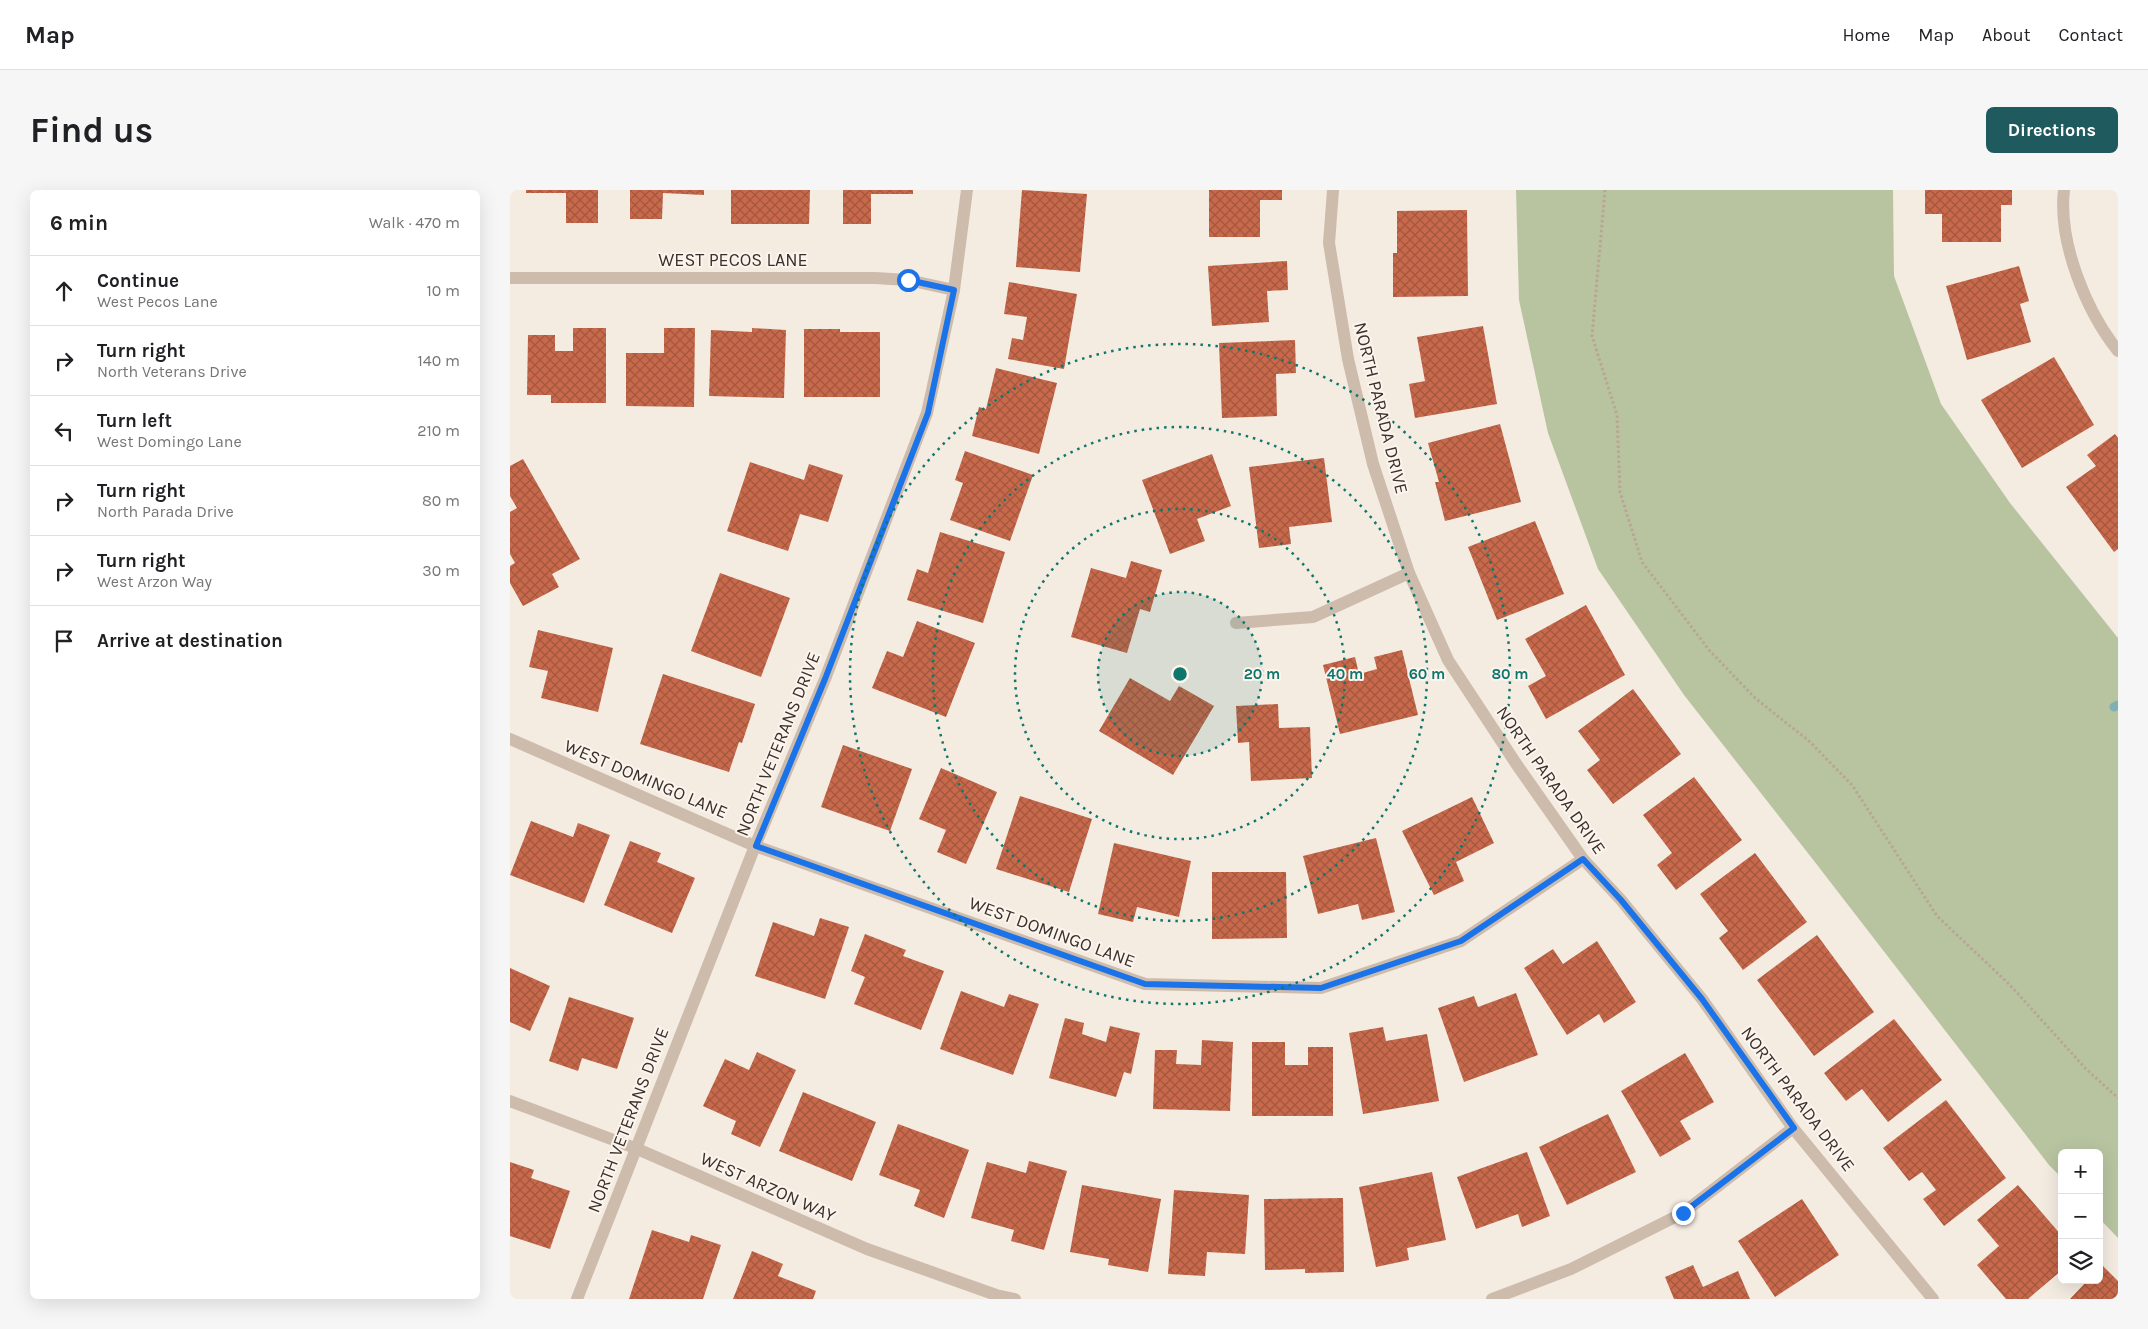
<!DOCTYPE html>
<html lang="en">
<head>
<meta charset="utf-8">
<style>
  :root { --surface:#fff; --page:#f6f6f6; --text:#202124; --muted:#757577; --line:#e0e0e0; --accent:#1f5a5e }
  body { margin:0; font-family:Karla,sans-serif; background:var(--page); color:var(--text) }
  .controls { position:absolute; right:15px; bottom:15px; display:grid; overflow:hidden; border-radius:8px; box-shadow:0 5px 20px #0002 }
  .controls button { width:45px; height:45px; display:grid; place-items:center; padding:0; border:0; border-bottom:1px solid var(--line); background:var(--surface); color:var(--text); font:25px sans-serif }
  .stop { position:absolute; width:15px; height:15px; margin:-11px; border:4px solid #1a73e8; border-radius:50%; background:#fff }
  .stop.end { background:#1a73e8; border-color:#fff; box-shadow:0 1px 5px #0008 }
  .list { margin:0; padding:0; list-style:none }
  h2 { display:flex; justify-content:space-between; align-items:center; height:65px; margin:0; padding:0 20px; font-size:21px }
  h2 small { font-size:16px; font-weight:400; color:var(--muted) }
  .list li { display:grid; grid-template-columns:32px 1fr auto; gap:15px; align-items:center; box-sizing:border-box; height:70px; padding:0 20px; border-top:1px solid var(--line) }
  .list b { display:block; font-size:19px; white-space:nowrap }
  .list p { margin:0; font-size:16px; white-space:nowrap; color:var(--muted) }
  .list em { font-size:16px; font-style:normal; color:var(--muted) }
  .icon { flex:none; width:28px; height:28px; fill:none; stroke:currentColor; stroke-width:2; stroke-linecap:round; stroke-linejoin:round }
  .map { position:relative; flex:none; width:1608px; height:1109px; overflow:hidden; border-radius:8px }
  header { display:flex; align-items:center; gap:30px; box-sizing:border-box; height:70px; padding:0 25px; background:var(--surface); border-bottom:1px solid var(--line) }
  header strong { font-size:24px }
  nav { display:flex; gap:28px; margin-inline-start:auto; font-size:18px }
  .intro { display:flex; align-items:center; justify-content:space-between; box-sizing:border-box; height:120px; padding:0 30px }
  h1 { margin:0; font-size:35px }
  .button { padding:12px 22px; border-radius:8px; background:var(--accent); color:#fff; font-size:18px; font-weight:700 }
  main { display:flex; gap:30px; padding:0 30px }
  aside { flex:1; background:var(--surface); border-radius:8px; box-shadow:0 5px 20px #0002 }
  .map>svg:first-child { display:block }
</style>
</head>
<body>
<header>
<strong>Map</strong>
<nav><a>Home</a><a>Map</a><a>About</a><a>Contact</a></nav>
</header>
<div class="intro"><h1>Find us</h1><a class="button">Directions</a></div>
<main>
<aside>
<h2>6 min<small>Walk · 470 m</small></h2>
<ul class="list">
<li><svg class="icon" aria-label="ahead" viewBox="0 0 24 24"><path d="M12 20V5M6 11l6-6 6 6"/></svg><div><b>Continue</b><p>West Pecos Lane</p></div><em>10 m</em></li>
<li><svg class="icon" aria-label="right" viewBox="0 0 24 24"><path d="M7 20v-9h11M14 6l5 5-5 5"/></svg><div><b>Turn right</b><p>North Veterans Drive</p></div><em>140 m</em></li>
<li><svg class="icon" aria-label="left" viewBox="0 0 24 24"><path d="M17 20v-9H6M10 6l-5 5 5 5"/></svg><div><b>Turn left</b><p>West Domingo Lane</p></div><em>210 m</em></li>
<li><svg class="icon" aria-label="right" viewBox="0 0 24 24"><path d="M7 20v-9h11M14 6l5 5-5 5"/></svg><div><b>Turn right</b><p>North Parada Drive</p></div><em>80 m</em></li>
<li><svg class="icon" aria-label="right" viewBox="0 0 24 24"><path d="M7 20v-9h11M14 6l5 5-5 5"/></svg><div><b>Turn right</b><p>West Arzon Way</p></div><em>30 m</em></li>
<li><svg class="icon" aria-label="arrive" viewBox="0 0 24 24"><path d="M6 21V4h12l-3 4 3 4H6"/></svg><div><b>Arrive at destination</b></div></li>
</ul>
</aside>
<div class="map">
<svg width="1608" height="1109" viewBox="0 0 1608 1109">
  <defs>
    <pattern id="building-cross-hatch" width="8" height="8" patternUnits="userSpaceOnUse" patternTransform="scale(1.25)"><rect width="8" height="8" fill="#c8694b"/><path d="M0 0l8 8M0 8l8-8" fill="none" stroke="#a4573f"/></pattern>
  </defs>
  <rect width="100%" height="100%" fill="#f4ebe1"/>
  <path fill="#b8c4a0" d="M1006 0H1383L1384 86 1431 214 1500 313 1608 448V1048L1589 1028V963H1552V988L1539 975 1301 667 1174 505 1088 379 1038 243 1009 110Z"/>
  <g fill="none" stroke-linecap="round" stroke-linejoin="round">
    <path stroke="#7fb0b2" stroke-width="9" d="M1604 517 1608 515"/>
  </g>
  <g fill="url(#building-cross-hatch)">
    <path d="M16 0H88V33H56V3H16Z"/>
    <path d="M120 0H194V5L153 3 152 29H120Z"/>
    <path d="M221 0H300L299 34H221Z"/>
    <path d="M333 0H403V4H361V34H333Z"/>
    <path d="M512 0 577 4 570 82 506 77Z"/>
    <path d="M699 0H772V10H750V47H699Z"/>
    <path d="M1415 0H1502V15H1491V52H1432V24H1415Z"/>
    <path d="M957 20 958 106 883 107V63H887V21Z"/>
    <path d="M777 71 778 100 757 101 759 132 702 136 698 76Z"/>
    <path d="M1509 76 1519 111 1510 114 1521 152 1457 170 1436 96Z"/>
    <path d="M499 92 567 104 554 179 498 169 502 148 513 150 517 127 494 124Z"/>
    <path d="M973 136 987 214 905 228 899 194 915 191 907 147Z"/>
    <path d="M63 138H96V213H41V205H17L18 145H45V161H63Z"/>
    <path d="M154 138H185L184 217 116 216V163H154Z"/>
    <path d="M242 138 276 140 274 208 199 206 201 140 242 142Z"/>
    <path d="M294 139H330V142H370V207H294Z"/>
    <path d="M785 150 786 183 766 184 767 226 712 228 709 153Z"/>
    <path d="M1544 167 1584 235 1512 278 1471 210Z"/>
    <path d="M486 178 547 193 529 264 462 246 469 217 476 219Z"/>
    <path d="M990 234 1011 312 935 331 925 292H929L918 253Z"/>
    <path d="M1605 244 1608 248V359L1604 362 1556 297 1586 276 1577 265Z"/>
    <path d="M455 261 523 285 500 351 440 330 453 293 445 290Z"/>
    <path d="M702 264 721 316 687 329 695 351 660 364 632 290Z"/>
    <path d="M814 268 822 332 779 337 781 354 749 358 739 277Z"/>
    <path d="M13 269 70 369 42 384 49 397 13 416 0 393V376L5 373 0 364V322L7 318 0 306V276Z"/>
    <path d="M240 272 294 290 299 274 333 285 318 332 290 324 278 361 217 341Z"/>
    <path d="M1025 331 1054 404 987 430 958 357Z"/>
    <path d="M430 342 495 362 473 433 397 410 407 379 418 383Z"/>
    <path d="M621 371 652 380 640 422 630 419 617 463 561 447 581 378 616 388Z"/>
    <path d="M210 383 280 408 251 487 181 461Z"/>
    <path d="M1076 415 1115 485 1036 529 1018 496 1036 486 1015 449Z"/>
    <path d="M407 431 465 453 436 527 362 498 377 461 393 467Z"/>
    <path d="M28 440 103 458 88 522 31 508 38 481 19 477Z"/>
    <path d="M892 460 908 525 830 544 813 475 845 467 849 484 867 479 864 467Z"/>
    <path d="M153 484 245 514 232 553 229 552 219 582 130 554Z"/>
    <path d="M620 488 660 511 669 496 704 516 663 585 589 541Z"/>
    <path d="M1123 499 1171 564 1103 614 1077 580 1090 570 1068 541Z"/>
    <path d="M768 514 769 538 800 537 802 588 741 591 739 552 728 553 726 516Z"/>
    <path d="M333 555 402 579 380 641 311 617Z"/>
    <path d="M431 578 487 602 456 674 427 662 436 640 409 629Z"/>
    <path d="M1184 587 1232 650 1166 700 1147 675 1162 663 1133 625Z"/>
    <path d="M510 606 582 629 559 702 486 679Z"/>
    <path d="M962 607 984 653 946 672 954 691 924 705 892 641Z"/>
    <path d="M21 631 63 647 68 633 100 645 74 713 0 685Z"/>
    <path d="M866 648 885 722 852 730 848 714 808 724 793 666Z"/>
    <path d="M120 651 151 663 147 672 185 688 162 743 94 715Z"/>
    <path d="M604 653 681 671 669 727 627 717 623 732 588 724Z"/>
    <path d="M1245 663 1297 732 1233 780 1209 748 1218 741 1190 704Z"/>
    <path d="M702 682H776L777 748 702 749Z"/>
    <path d="M310 728 339 737 315 809 245 786 263 732 304 746Z"/>
    <path d="M355 744 396 760 393 766 434 781 411 840 344 814 355 787 341 781Z"/>
    <path d="M1307 745 1364 822 1304 866 1247 790Z"/>
    <path d="M1087 751 1126 812 1094 833 1089 824 1057 845 1014 778 1043 759 1053 774Z"/>
    <path d="M0 778 40 796 20 841 0 832Z"/>
    <path d="M451 801 494 817 499 804 529 814 503 885 430 859Z"/>
    <path d="M1006 803 1028 865 954 892 928 818 964 806 968 817Z"/>
    <path d="M59 807 124 828 107 879 72 868 68 881 39 871Z"/>
    <path d="M555 828 574 833 572 844 596 852 600 836 630 843 621 884 614 882 606 907 539 888Z"/>
    <path d="M1384 829 1432 890 1378 932 1352 899 1336 911 1314 883Z"/>
    <path d="M873 837 876 851 917 844 929 911 853 924 839 843Z"/>
    <path d="M692 850 723 852 720 921 643 919 645 860H667L666 874 691 875Z"/>
    <path d="M742 852H775V875H798V857H823V926H742Z"/>
    <path d="M247 862 286 880 250 957 221 944 226 931 193 916 215 869 239 880Z"/>
    <path d="M1175 863 1204 912 1170 931 1181 949 1150 967 1111 901Z"/>
    <path d="M293 902 366 932 342 991 269 961Z"/>
    <path d="M1436 910 1496 988 1434 1036 1413 1009 1426 1000 1412 982 1399 991 1373 958Z"/>
    <path d="M1098 924 1126 982 1057 1015 1029 957Z"/>
    <path d="M388 934 459 960 434 1028 404 1016 410 1000 369 985Z"/>
    <path d="M1017 962 1040 1026 1012 1037 1008 1024 966 1039 947 987Z"/>
    <path d="M519 971 557 981 534 1060 501 1051 504 1040 461 1028 477 972 516 983Z"/>
    <path d="M0 972 24 980 21 988 60 1001 40 1059 0 1046Z"/>
    <path d="M922 982 936 1050 897 1058 899 1070 866 1077 849 997Z"/>
    <path d="M572 995 651 1009 638 1082 598 1075 599 1069 560 1062Z"/>
    <path d="M1508 995 1552 1046V1080L1518 1109H1496L1467 1075 1489 1056 1467 1030Z"/>
    <path d="M664 1000 739 1005 735 1064 697 1062 695 1086 658 1084Z"/>
    <path d="M833 1008 834 1082 795 1083V1079L755 1080 754 1009Z"/>
    <path d="M1292 1009 1329 1065 1265 1107 1228 1051Z"/>
    <path d="M142 1040 179 1052 181 1045 211 1055 193 1109H119Z"/>
    <path d="M242 1061 273 1074 268 1086 306 1101 303 1109H223Z"/>
    <path d="M1183 1075 1193 1097 1228 1081 1240 1109H1164L1155 1087Z"/>
    <path d="M1592 1075 1608 1091V1109H1560L1578 1090H1589V1078Z"/>
  </g>
  <g fill="none" stroke-linecap="round" stroke-linejoin="round">
    <path stroke="#b9a596" stroke-width="3" stroke-dasharray="2.5 2.5" stroke-linecap="butt" d="M1095 0 1082 146 1107 225 1110 302 1132 372 1199 460 1245 508 1299 551 1342 595 1427 726 1500 795 1576 879 1608 908"/>
    <g stroke="#cdbbac" stroke-width="12">
      <path d="M823 0 819 53 838 169 863 274 899 383 938 470 1007 575 1073 669 1111 710 1192 809 1283 938 1423 1109"/>
      <path d="M1554 0C1548 52 1576 121 1608 161"/>
      <path d="M0 88H365L398 90 444 100"/>
      <path d="M726 433 803 427 899 383"/>
      <path d="M0 549 245 656 635 794 811 798 951 751 1073 669"/>
      <path d="M0 911 125 958 357 1059 486 1105 505 1109"/>
      <path d="M67 1109 245 656 315 489 417 223 444 100 457 0"/>
      <path d="M982 1109 1061 1079 1173 1023 1283 938"/>
    </g>
  </g>
  <g fill="none" stroke-linecap="round" stroke-linejoin="round">
    <path stroke="#1a73e8" stroke-width="6" d="M398 90 444 100 418 223 315 489 246 656 635 794 811 798 951 751 1073 669 1111 710 1192 809 1284 938 1173 1023"/>
  </g>
  <circle cx="670" cy="484" r="82" fill="#0f766e" fill-opacity=".12"/>
  <g fill="none" stroke="#0f766e" stroke-width="2.5" stroke-dasharray="2.5 5">
    <circle cx="670" cy="484" r="82"/>
    <circle cx="670" cy="484" r="165"/>
    <circle cx="670" cy="484" r="247"/>
    <circle cx="670" cy="484" r="330"/>
  </g>
  <g text-anchor="middle" stroke-width="4" stroke-linejoin="round" paint-order="stroke">
    <g font-size="18" fill="#3b302b" stroke="#fbf5ee">
      <text x="223" y="76">WEST PECOS LANE</text>
      <text transform="translate(871 218) rotate(76)" y="6">NORTH PARADA DRIVE</text>
      <text transform="translate(268 554) rotate(-68)" y="6">NORTH VETERANS DRIVE</text>
      <text transform="translate(136 589) rotate(23)" y="6">WEST DOMINGO LANE</text>
      <text transform="translate(1041 590) rotate(55)" y="6">NORTH PARADA DRIVE</text>
      <text transform="translate(542 742) rotate(20)" y="6">WEST DOMINGO LANE</text>
      <text transform="translate(1288 909) rotate(53)" y="6">NORTH PARADA DRIVE</text>
      <text transform="translate(118 930) rotate(-69)" y="6">NORTH VETERANS DRIVE</text>
      <text transform="translate(258 997) rotate(24)" y="6">WEST ARZON WAY</text>
    </g>
  </g>
  <circle cx="670" cy="484" r="8" fill="#0f766e" stroke="#fbf5ee" stroke-width="2.5"/>
  <g font-size="15" text-anchor="middle" font-weight="bold" fill="#0f766e" stroke="#fbf5ee" stroke-width="4" stroke-linejoin="round" paint-order="stroke">
    <text x="752" y="489">20 m</text>
    <text x="835" y="489">40 m</text>
    <text x="917" y="489">60 m</text>
    <text x="1000" y="489">80 m</text>
  </g>
</svg>
<div class="controls">
<button>+</button>
<button>−</button>
<button><svg class="icon" aria-label="layers" viewBox="0 0 24 24"><path d="M12 4l9 5-9 5-9-5zM3 14l9 5 9-5"/></svg></button>
</div>
<div class="stop" style="left:398px;top:90px"></div>
<div class="stop end" style="left:1173px;top:1023px"></div>
</div>
</main>
</body>
</html>
